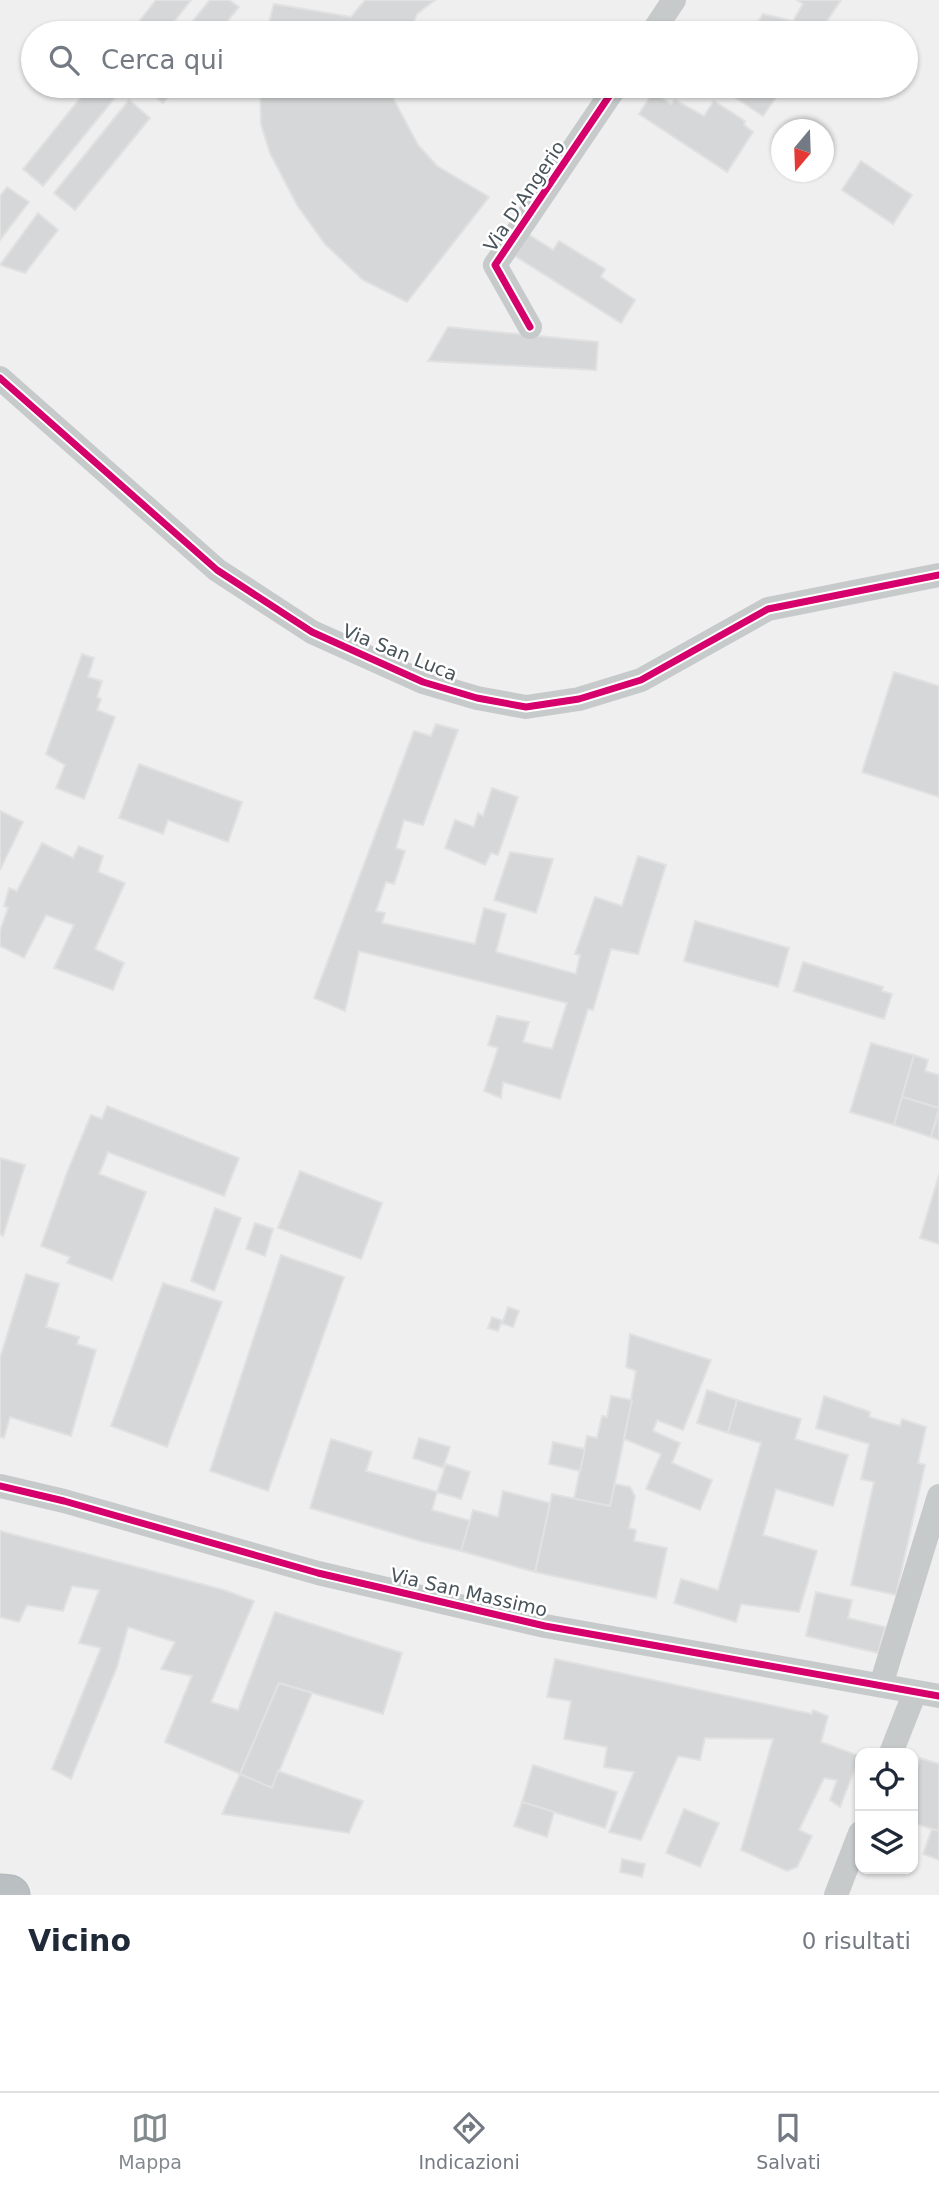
<!DOCTYPE html>
<html lang="it">
<head>
<meta charset="utf-8">
<style>
  :root { --surface:#fff; --page:#f6f6f7; --text:#1f2937; --muted:#747a83; --line:#e0e1e3; --accent:#838a8e }
  body { margin:0; font-family:"DejaVu Sans",sans-serif; background:var(--page); color:var(--text) }
  .controls { position:absolute; right:21px; bottom:21px; display:grid; overflow:hidden; border-radius:14px; box-shadow:0 2px 5px #0004 }
  .controls button { width:63px; height:63px; display:grid; place-items:center; padding:0; border:0; border-bottom:2px solid var(--line); background:var(--surface); color:var(--text); font:35px sans-serif }
  .compass { position:absolute; left:771px; top:119px; width:63px; height:63px; border-radius:50%; background:var(--surface); box-shadow:0 2px 5px #0004; rotate:199deg }
  .list { margin:0; padding:0; list-style:none }
  h2 { display:flex; justify-content:space-between; align-items:center; height:91px; margin:0; padding:0 28px; font-size:30px }
  h2 small { font-size:23px; font-weight:400; color:var(--muted) }
  .icon { flex:none; width:38px; height:38px; fill:none; stroke:currentColor; stroke-width:2; stroke-linecap:round; stroke-linejoin:round }
  .map { position:relative; flex:none; width:939px; height:1895px; overflow:hidden }
  .search { position:absolute; background:var(--surface); box-shadow:0 2px 5px #0004; left:21px; right:21px; top:21px; height:77px; display:flex; align-items:center; gap:18px; box-sizing:border-box; padding:0 24px; border-radius:38px; color:var(--muted); font-size:26px }
  .sheet { height:196px; background:var(--surface) }
  nav { display:flex; justify-content:space-around; align-items:center; box-sizing:border-box; height:98px; border-top:2px solid var(--line); background:var(--surface); font-size:19px; color:var(--muted) }
  nav a { display:grid; justify-items:center; gap:4px }
  nav .on { color:var(--accent) }
  .map>svg:first-child { display:block }
</style>
</head>
<body>
<div class="map">
<svg width="939" height="1895" viewBox="0 0 939 1895">
  <rect width="100%" height="100%" fill="#f0efef"/>
  <g fill="#d6d7d8" stroke="#e1e1e2" stroke-width="2">
    <path d="M156 0H191L165 33H130Z"/>
    <path d="M210 0H229L239 7 218 33H183Z"/>
    <path d="M365 0H435L417 14 410 33H266L274 4 351 17Z"/>
    <path d="M797 0H841L819 33H751L763 14 793 21 803 4Z"/>
    <path d="M90 86H108L118 94 43 186 23 169Z"/>
    <path d="M142 86H177L163 103Z"/>
    <path d="M260 86H392L394 100 418 145 437 166 489 197 407 302 363 280 325 244 297 205 270 153 261 124Z"/>
    <path d="M740 86H784L763 116 734 97Z"/>
    <path d="M653 92 671 104 675 100 704 116 714 101 745 121 744 125 753 132 727 172 639 114Z"/>
    <path d="M129 100 150 118 75 210 54 193Z"/>
    <path d="M861 161 912 195 893 224 842 190Z"/>
    <path d="M7 187 29 202 0 240V196Z"/>
    <path d="M38 213 58 230 25 273 0 265Z"/>
    <path d="M528 234 553 250 559 241 605 269 601 277 635 300 621 323 515 256Z"/>
    <path d="M448 327 598 342 596 370 428 361Z"/>
    <path d="M82 654 94 658 88 677 102 681 97 697 101 699 97 710 115 717 84 799 56 788 65 765 46 754Z"/>
    <path d="M894 672 939 686V797L862 772Z"/>
    <path d="M436 724 458 730 423 825 404 820 396 848 405 851 394 884 386 882 376 911 385 913 382 923 475 944 484 908 506 914 496 952 576 974 580 955 575 954 595 897 622 906 638 856 666 865 638 954 611 949 593 1010 588 1009 560 1099 503 1082 501 1098 484 1091 498 1048 488 1045 497 1016 529 1022 523 1042 552 1049 567 1003 359 951 345 1011 314 998 414 731 431 736Z"/>
    <path d="M139 764 242 802 228 842 168 820 163 834 119 818Z"/>
    <path d="M492 788 518 797 498 855 491 853 485 865 445 848 455 820 474 827 478 813 483 816Z"/>
    <path d="M0 811 23 822 0 870Z"/>
    <path d="M42 843 73 858 79 846 103 856 98 872 125 883 95 949 124 963 113 990 54 968 74 925 46 915 24 958 0 946V931L8 908 4 906 9 888 17 891Z"/>
    <path d="M510 852 553 859 536 913 494 900Z"/>
    <path d="M695 921 789 948 778 987 684 961Z"/>
    <path d="M803 962 883 987 882 991 892 994 884 1019 794 991Z"/>
    <path d="M871 1043 914 1055 894 1125 850 1112Z"/>
    <path d="M914 1055 928 1060 925 1071 939 1075V1108L902 1097Z"/>
    <path d="M902 1097 939 1108 931 1137 894 1125Z"/>
    <path d="M107 1106 239 1158 224 1196 108 1152 99 1174 146 1192 112 1280 67 1263 70 1257 41 1246 68 1170 91 1115 102 1119Z"/>
    <path d="M939 1112V1140L931 1137Z"/>
    <path d="M0 1158 25 1165 3 1236 0 1234Z"/>
    <path d="M300 1171 382 1203 361 1259 278 1228Z"/>
    <path d="M939 1175V1244L920 1238Z"/>
    <path d="M215 1208 241 1218 214 1291 191 1281Z"/>
    <path d="M255 1223 273 1229 265 1256 246 1249Z"/>
    <path d="M281 1255 344 1277 268 1491 210 1471Z"/>
    <path d="M26 1274 59 1284 46 1327 79 1337 77 1344 96 1350 71 1436 10 1417 4 1438 0 1437V1358Z"/>
    <path d="M163 1283 222 1302 167 1447 111 1426Z"/>
    <path d="M508 1307 519 1311 513 1327 501 1323 498 1331 488 1328 492 1317 503 1321Z"/>
    <path d="M630 1334 711 1360 683 1430 657 1420 653 1431 680 1443 672 1463 712 1480 700 1510 646 1489 661 1454 624 1439 636 1371 626 1367Z"/>
    <path d="M707 1390 737 1400 728 1433 697 1423Z"/>
    <path d="M611 1396 632 1400 610 1506 574 1499 587 1436 597 1438 602 1416 607 1417Z"/>
    <path d="M824 1396 870 1412 869 1417 900 1426 902 1419 926 1427 918 1463 925 1465 896 1595 851 1585 874 1482 861 1479 869 1444 816 1428Z"/>
    <path d="M737 1400 801 1419 795 1439 848 1455 833 1506 776 1489 763 1535 817 1551 799 1612 741 1604 736 1622 674 1603 681 1579 718 1590 761 1443 728 1433Z"/>
    <path d="M419 1438 450 1447 443 1468 413 1458Z"/>
    <path d="M331 1439 372 1452 366 1471 437 1492 432 1510 471 1521 461 1551 420 1541 310 1508Z"/>
    <path d="M553 1442 585 1449 580 1471 549 1464Z"/>
    <path d="M446 1464 470 1472 461 1499 437 1492Z"/>
    <path d="M615 1484 630 1487 635 1496 629 1528 636 1530 634 1541 667 1548 656 1598 535 1572 552 1494 610 1506Z"/>
    <path d="M503 1491 550 1503 535 1572 461 1551 473 1510 498 1517Z"/>
    <path d="M0 1531 224 1590 254 1601 211 1702 238 1710 275 1612 402 1653 383 1714 279 1683 240 1774 165 1742 192 1676 161 1669 175 1642 128 1627 117 1667 71 1779 52 1769 101 1648 79 1643 99 1590 72 1586 63 1611 27 1605 19 1622 0 1617Z"/>
    <path d="M816 1592 852 1600 848 1618 885 1627 878 1653 806 1636Z"/>
    <path d="M555 1659 812 1714 813 1710 828 1716 821 1742 860 1756 840 1807 830 1800 837 1780 824 1778 799 1830 812 1836 797 1867 787 1871 741 1850 773 1739 705 1738 700 1760 678 1756 641 1840 609 1832 634 1772 604 1767 607 1747 564 1739 571 1701 547 1697Z"/>
    <path d="M279 1683 312 1693 272 1788 240 1774Z"/>
    <path d="M920 1758 939 1764V1831L913 1823V1781Z"/>
    <path d="M533 1765 617 1792 605 1828 522 1802Z"/>
    <path d="M278 1771 363 1801 349 1833 222 1814 240 1774 272 1788Z"/>
    <path d="M522 1802 554 1812 547 1837 514 1826Z"/>
    <path d="M684 1809 719 1823 700 1867 666 1853Z"/>
    <path d="M932 1829 939 1831V1860L923 1854Z"/>
    <path d="M622 1859 645 1864 642 1877 620 1872Z"/>
  </g>
  <g fill="none" stroke-linecap="round" stroke-linejoin="round">
    <defs>
      <path id="motorway" d="M0 1894 10 1895"/>
    </defs>
    <use href="#motorway" stroke="#b5babe" stroke-width="41"/>
    <g stroke="#c7cacb" stroke-width="24">
      <path d="M652 33 674 0"/>
      <path d="M530 327 495 265 616 86"/>
      <path d="M0 378 217 570 312 632 423 682 477 698 526 707 579 699 641 680 768 609 939 575"/>
      <path d="M0 1486 64 1501 318 1573 545 1626 939 1696"/>
      <path d="M881 1685 939 1496"/>
      <path d="M891 1753 915 1692"/>
      <path d="M836 1895 860 1833"/>
    </g>
    <use href="#motorway" stroke="#babfc2" stroke-width="38"/>
    <defs>
      <g id="cycleway">
        <path d="M530 327 495 265 616 86"/>
        <path d="M0 378 217 570 312 632 423 682 477 698 526 707 579 699 641 680 768 609 939 575"/>
        <path d="M0 1486 64 1501 318 1573 545 1626 939 1696"/>
      </g>
    </defs>
    <use href="#cycleway" stroke="#fff" stroke-width="11"/>
    <use href="#cycleway" stroke="#d6006c" stroke-width="7"/>
  </g>
  <g text-anchor="middle" stroke-width="5" stroke-linejoin="round" paint-order="stroke">
    <g font-size="19" fill="#48545a" stroke="#fff">
      <text transform="translate(524 196) rotate(-56)" y="7">Via D'Angerio</text>
      <text transform="translate(400 652) rotate(22)" y="7">Via San Luca</text>
      <text transform="translate(469 1592) rotate(13)" y="7">Via San Massimo</text>
    </g>
  </g>
</svg>
<div class="controls">
<button><svg class="icon" aria-label="locate" viewBox="0 0 24 24"><circle cx="12" cy="12" r="6"/><path d="M12 2v4M12 18v4M2 12h4M18 12h4"/></svg></button>
<button><svg class="icon" aria-label="layers" viewBox="0 0 24 24"><path d="M12 4l9 5-9 5-9-5zM3 14l9 5 9-5"/></svg></button>
</div>
<svg class="compass" viewBox="-18 -18 36 36"><path d="M0-13l5 13h-10z" fill="#e53935"/><path d="M0 13l5-13h-10z" fill="#747a83"/></svg>
<div class="search"><svg class="icon" aria-label="search" viewBox="0 0 24 24"><circle cx="10" cy="10" r="6"/><path d="M15 15l6 6"/></svg>Cerca qui</div>
</div>
<section class="sheet">
<h2>Vicino<small>0 risultati</small></h2>
<ul class="list">
</ul>
</section>
<nav>
<a class="on"><svg class="icon" aria-label="map" viewBox="0 0 24 24"><path d="M3 6l6-2 6 2 6-2v14l-6 2-6-2-6 2zM9 4v14M15 6v14"/></svg>Mappa</a>
<a><svg class="icon" aria-label="directions" viewBox="0 0 24 24"><path d="M12 3l9 9-9 9-9-9zM9 14v-3h6M13 9l2 2-2 2"/></svg>Indicazioni</a>
<a><svg class="icon" aria-label="saved" viewBox="0 0 24 24"><path d="M7 4h10v16l-5-4-5 4z"/></svg>Salvati</a>
</nav>
</body>
</html>
